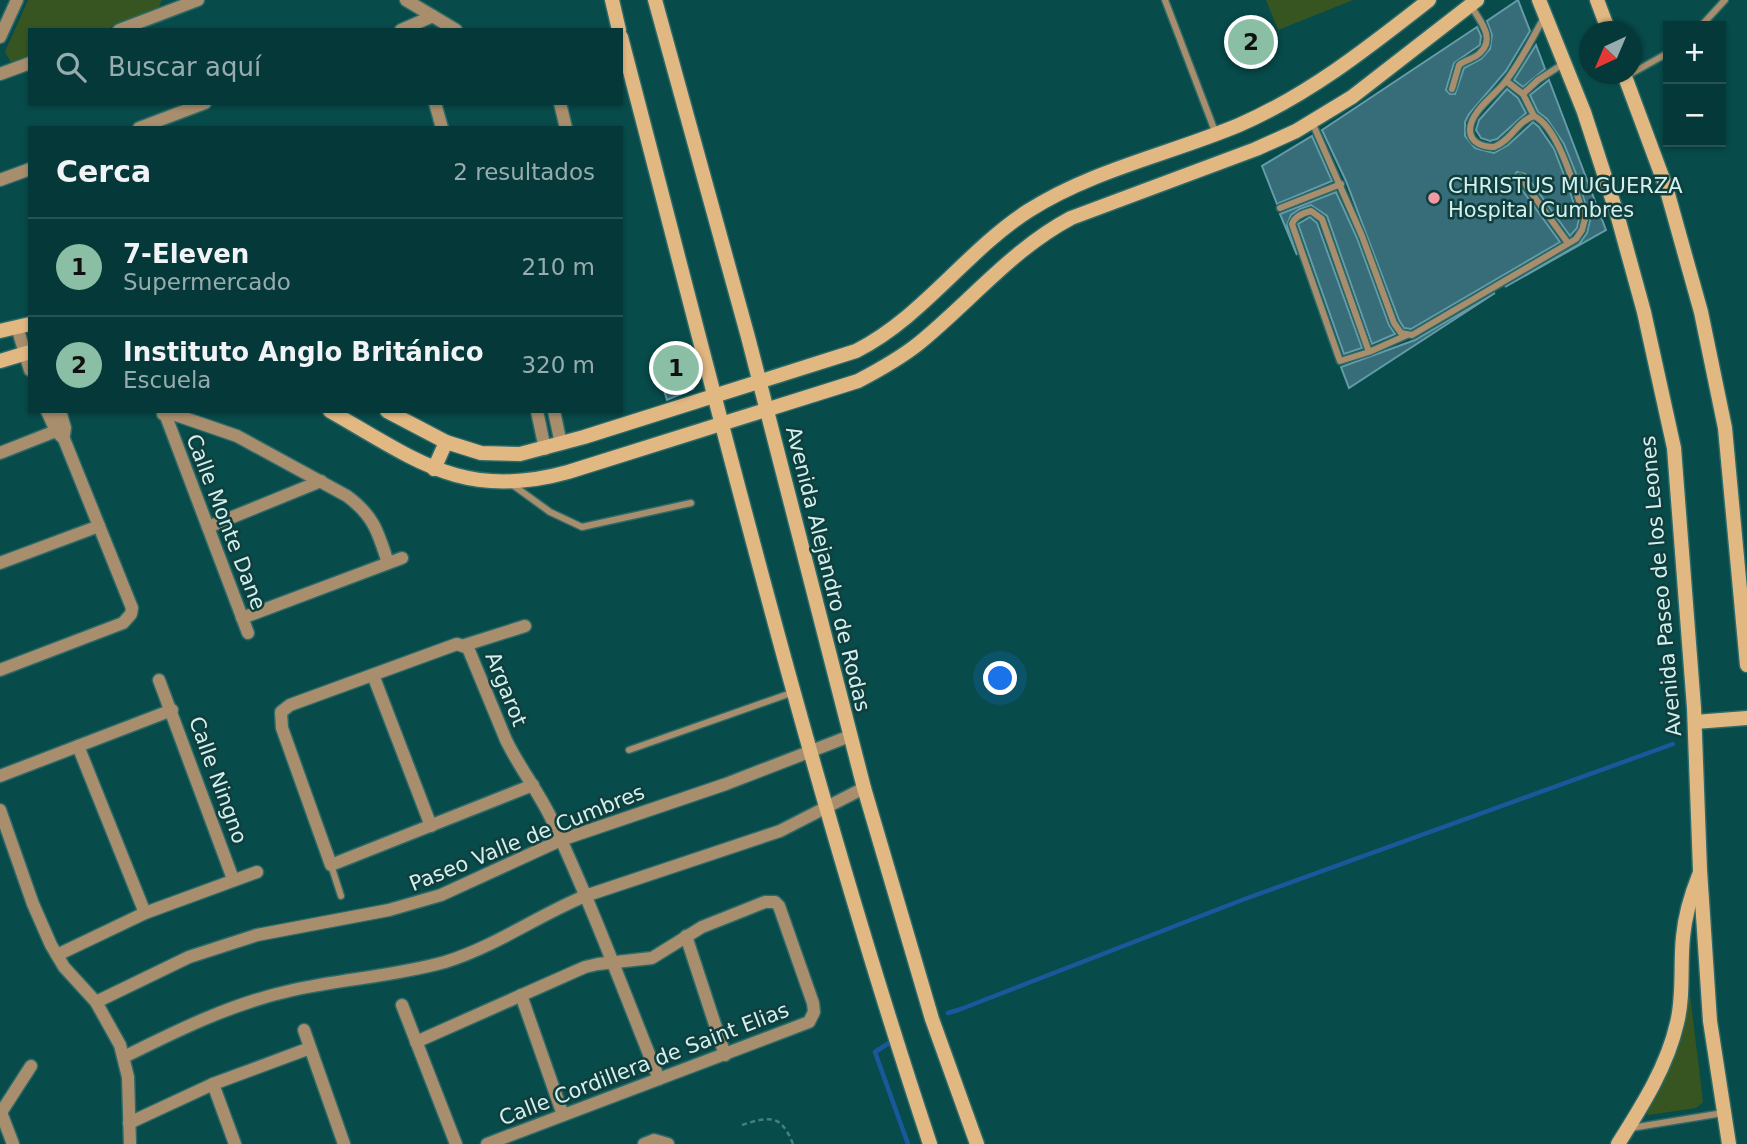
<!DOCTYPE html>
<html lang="es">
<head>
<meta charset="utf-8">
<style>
  :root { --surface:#053838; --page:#134343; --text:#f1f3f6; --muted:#97acae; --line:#265253; --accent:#8abfa5 }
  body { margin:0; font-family:"DejaVu Sans",sans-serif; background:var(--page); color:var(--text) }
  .controls { position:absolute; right:21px; top:21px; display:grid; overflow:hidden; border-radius:0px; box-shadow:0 2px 5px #0004 }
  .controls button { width:63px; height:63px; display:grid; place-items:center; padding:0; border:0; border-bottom:2px solid var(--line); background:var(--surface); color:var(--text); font:35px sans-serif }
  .compass { position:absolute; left:1579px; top:21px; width:63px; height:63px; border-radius:50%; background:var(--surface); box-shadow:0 2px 5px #0004; rotate:224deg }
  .you { position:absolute; left:1001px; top:679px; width:24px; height:24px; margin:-18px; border:5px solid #fff; border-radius:50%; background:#1a73e8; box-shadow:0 0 0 10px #1a73e833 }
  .badge { display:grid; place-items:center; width:46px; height:46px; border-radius:50%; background:var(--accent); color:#111; font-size:23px; font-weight:700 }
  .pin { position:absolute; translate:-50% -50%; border:4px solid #fff; box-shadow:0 2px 7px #0006 }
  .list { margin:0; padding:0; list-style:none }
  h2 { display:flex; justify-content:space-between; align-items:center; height:91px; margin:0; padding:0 28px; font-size:30px }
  h2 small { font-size:23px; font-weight:400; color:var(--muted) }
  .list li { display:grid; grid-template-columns:46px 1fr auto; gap:21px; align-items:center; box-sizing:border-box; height:98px; padding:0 28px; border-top:2px solid var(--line) }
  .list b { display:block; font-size:26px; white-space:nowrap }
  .list p { margin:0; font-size:23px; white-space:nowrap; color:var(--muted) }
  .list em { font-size:23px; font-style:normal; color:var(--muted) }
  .icon { flex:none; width:38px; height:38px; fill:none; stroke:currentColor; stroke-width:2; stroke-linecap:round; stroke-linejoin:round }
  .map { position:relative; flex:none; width:1747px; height:1144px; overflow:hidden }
  .search { position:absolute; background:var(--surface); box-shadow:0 2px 5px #0004; left:28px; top:28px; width:595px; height:77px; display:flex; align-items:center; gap:18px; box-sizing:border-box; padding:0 24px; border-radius:0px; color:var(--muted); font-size:26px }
  .panel { position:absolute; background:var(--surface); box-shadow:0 2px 5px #0004; left:28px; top:126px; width:595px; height:287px; border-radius:0px }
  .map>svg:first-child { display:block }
</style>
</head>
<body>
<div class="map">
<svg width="1747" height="1144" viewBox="0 0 1747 1144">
  <rect width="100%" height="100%" fill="#074b4a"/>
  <g fill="#375521">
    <path d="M28 0H162L158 9 104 30H30V59L18 63 11 62 5 52Z"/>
    <path d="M1266 0H1353L1278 30Z"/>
    <path d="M1690 994 1703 1102 1696 1108 1648 1115 1646 1109C1665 1072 1683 1036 1690 994Z"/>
  </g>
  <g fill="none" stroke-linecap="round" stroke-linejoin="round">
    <g stroke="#1a589c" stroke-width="4.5">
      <path d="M948 1013 961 1009 1242 900 1673 744"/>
      <path d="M889 1043 875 1052 908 1144"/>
    </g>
  </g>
  <g fill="#366d79" stroke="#649ba8" stroke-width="2">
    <path d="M1518 0 1530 31 1506 71 1469 114 1465 122V136L1475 148 1494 153 1508 145 1531 124 1533 122 1539 127 1554 149 1566 180 1579 219 1577 228 1570 236 1525 174 1517 172 1515 175V180L1560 242 1411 329 1404 328 1399 320 1346 181 1322 130 1477 27 1481 36 1480 45 1454 63 1446 90 1450 94H1455L1464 68 1481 59 1490 49 1492 35 1487 21Z"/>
    <path d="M1536 45 1545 69 1523 87 1514 80Z"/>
    <path d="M1549 80 1606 230 1505 287 1579 244 1587 233 1590 220 1577 176 1564 144 1547 119 1538 112 1530 95Z"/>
    <path d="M1507 89 1518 98 1526 113 1497 139 1490 141 1481 138 1476 130 1479 120Z"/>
    <path d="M1312 136 1332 181 1277 204 1262 166Z"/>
    <path d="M1336 192 1357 238 1389 325 1395 334 1372 344 1327 216 1311 205 1300 209 1291 215 1287 225 1297 255 1280 214Z"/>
    <path d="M1310 217 1317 223 1362 348 1344 354 1298 224Z"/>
    <path d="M1495 293 1349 388 1341 367 1415 340Z"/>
    <path d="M690 346 699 377 693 389 667 400 654 358Z"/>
  </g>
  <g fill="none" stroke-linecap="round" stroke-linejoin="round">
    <defs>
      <g id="lane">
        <path d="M1165 0 1216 134"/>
        <path d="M1701 26 1725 0"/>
        <path d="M1625 77 1668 53"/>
        <path d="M1506 81 1523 94 1534 116"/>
        <path d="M1452 89 1459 65C1465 60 1474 59 1480 53 1496 38 1480 21 1471 6"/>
        <path d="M1523 94 1538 80 1563 64"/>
        <path d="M1312 122 1362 236 1394 323 1401 333 1412 335 1576 239 1582 230 1585 219C1576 193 1559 127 1534 116 1517 121 1511 141 1494 147 1483 147 1470 143 1470 130 1470 112 1495 95 1505 82 1521 62 1532 38 1545 16"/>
        <path d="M1520 177 1568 243"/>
        <path d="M1280 208 1341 184"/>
        <path d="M1369 352 1322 219 1311 211C1303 213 1295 216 1292 224L1340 361 1369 352 1407 335"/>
        <path d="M510 483 550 512 582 527 691 503"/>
        <path d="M629 750 794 692"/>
        <path d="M331 865 341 896"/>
        <path d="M1631 1128 1723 1113"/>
      </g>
      <g id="street">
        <path d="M406 0 456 30"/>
        <path d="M119 30 198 0"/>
        <path d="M401 30 433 16"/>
        <path d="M0 37 17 0"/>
        <path d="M0 74 30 63"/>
        <path d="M435 103 442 128"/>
        <path d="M560 103 566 128"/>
        <path d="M139 128 205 103"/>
        <path d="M0 180 30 169"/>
        <path d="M17 327 30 370"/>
        <path d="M60 411 65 428 64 435"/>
        <path d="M164 411 248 633"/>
        <path d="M537 411 545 449"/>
        <path d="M554 411 561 444"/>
        <path d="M163 414 176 415 237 436 347 496C374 516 378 532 388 563"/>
        <path d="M0 453 61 429"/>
        <path d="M208 527 321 481"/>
        <path d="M0 563 99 526"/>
        <path d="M242 618 402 558"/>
        <path d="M465 645 525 626"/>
        <path d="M0 670 123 623 131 614 132 608 64 439 56 431 47 411"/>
        <path d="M373 675 431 826"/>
        <path d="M159 680 233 879"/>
        <path d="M78 746 145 913"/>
        <path d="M0 776 172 710"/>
        <path d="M533 785 331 865 282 728 281 712 290 705 457 644 468 648 506 740C519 767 538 791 551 818 591 903 624 992 659 1079"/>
        <path d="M0 810 33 904 51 945 64 967 96 1002 120 1045 128 1077 130 1144"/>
        <path d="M686 936 725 1055"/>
        <path d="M57 955 145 913 257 872"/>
        <path d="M521 995 563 1115"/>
        <path d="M96 1002 189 957 257 935 389 910 441 895 561 840 726 784 850 736"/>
        <path d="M402 1005 456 1144"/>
        <path d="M304 1030 344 1144"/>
        <path d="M416 1042 585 967 598 964 652 958 702 927 765 902H775L779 906 813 1003 814 1012 809 1022 487 1144"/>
        <path d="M124 1057C178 1030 233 1003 293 990 343 979 395 976 445 962 494 947 537 916 585 896L780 831 864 788"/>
        <path d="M213 1084 235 1144"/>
        <path d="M0 1110 13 1144"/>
        <path d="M0 1114 31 1066"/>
        <path d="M129 1123 213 1084 310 1048"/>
        <path d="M644 1144 654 1140 668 1144"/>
      </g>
      <g id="secondary">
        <path d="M612 0 619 30"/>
        <path d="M655 0 748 337 864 788 932 1019 977 1144"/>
        <path d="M1539 0 1584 112 1617 214 1644 312 1674 448 1694 708 1700 870 1710 1021 1729 1144"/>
        <path d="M1597 0 1609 32"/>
        <path d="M621 37C718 407 809 780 930 1144"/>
        <path d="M1624 74 1666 187 1701 312 1725 428 1747 665"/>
        <path d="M0 331 30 324"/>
        <path d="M0 361 30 352"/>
        <path d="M330 411C416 460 464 501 568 472L858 381C879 370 899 359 918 344 970 302 1011 250 1071 218L1256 149 1296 131 1352 97 1477 0"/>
        <path d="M387 411 446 442 481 453 520 454 584 437 856 351C923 317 966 251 1028 211 1092 170 1170 154 1239 125 1310 94 1369 47 1429 0"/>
        <path d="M434 469 446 442"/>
        <path d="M1695 722 1747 718"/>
        <path d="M1618 1144C1642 1106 1667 1067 1677 1023 1684 995 1680 966 1683 937 1685 915 1691 895 1699 875"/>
      </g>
    </defs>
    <use href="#lane" stroke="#2c6968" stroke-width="9"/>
    <use href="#street" stroke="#2c6968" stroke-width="15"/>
    <use href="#secondary" stroke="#2c6968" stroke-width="17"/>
    <path stroke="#477f7e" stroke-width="2.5" stroke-dasharray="5 3.5" stroke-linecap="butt" d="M742 1125C770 1116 781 1114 793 1144"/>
    <use href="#lane" stroke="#a88e6c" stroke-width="6"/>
    <use href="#street" stroke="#a88e6c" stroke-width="12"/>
    <use href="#secondary" stroke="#e2b882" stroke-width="14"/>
  </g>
  <circle fill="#f49aa3" stroke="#0f3e3d" stroke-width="2.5" cx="1434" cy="198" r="7"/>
  <g text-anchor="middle" stroke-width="5" stroke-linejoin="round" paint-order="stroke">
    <g font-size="21" fill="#d3f0ef" stroke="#0f3e3d" text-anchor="start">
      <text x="1448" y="193">CHRISTUS MUGUERZA<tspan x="1448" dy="24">Hospital Cumbres</tspan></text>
    </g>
    <g font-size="21" fill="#d3f0ef" stroke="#0f3e3d">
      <text transform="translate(226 522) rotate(69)" y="7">Calle Monte Dane</text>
      <text transform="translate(828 569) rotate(76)" y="7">Avenida Alejandro de Rodas</text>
      <text transform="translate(1661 586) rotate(-95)" y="7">Avenida Paseo de los Leones</text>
      <text transform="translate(506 689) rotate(68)" y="7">Argarot</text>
      <text transform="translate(218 780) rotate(70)" y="7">Calle Ningno</text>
      <text transform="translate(527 838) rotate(-22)" y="7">Paseo Valle de Cumbres</text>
      <text transform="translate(644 1064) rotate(-21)" y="7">Calle Cordillera de Saint Elias</text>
    </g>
  </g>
</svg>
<div class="controls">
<button>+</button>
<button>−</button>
</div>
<svg class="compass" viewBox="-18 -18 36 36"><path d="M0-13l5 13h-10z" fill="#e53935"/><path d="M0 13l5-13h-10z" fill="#97acae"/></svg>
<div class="you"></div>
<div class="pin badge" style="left:676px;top:368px">1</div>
<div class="pin badge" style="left:1251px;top:42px">2</div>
<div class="search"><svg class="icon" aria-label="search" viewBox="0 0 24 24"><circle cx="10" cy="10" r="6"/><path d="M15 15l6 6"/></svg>Buscar aquí</div>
<section class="panel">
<h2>Cerca<small>2 resultados</small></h2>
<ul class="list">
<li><span class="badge">1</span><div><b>7-Eleven</b><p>Supermercado</p></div><em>210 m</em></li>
<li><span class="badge">2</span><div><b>Instituto Anglo Británico</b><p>Escuela</p></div><em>320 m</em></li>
</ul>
</section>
</div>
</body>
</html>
